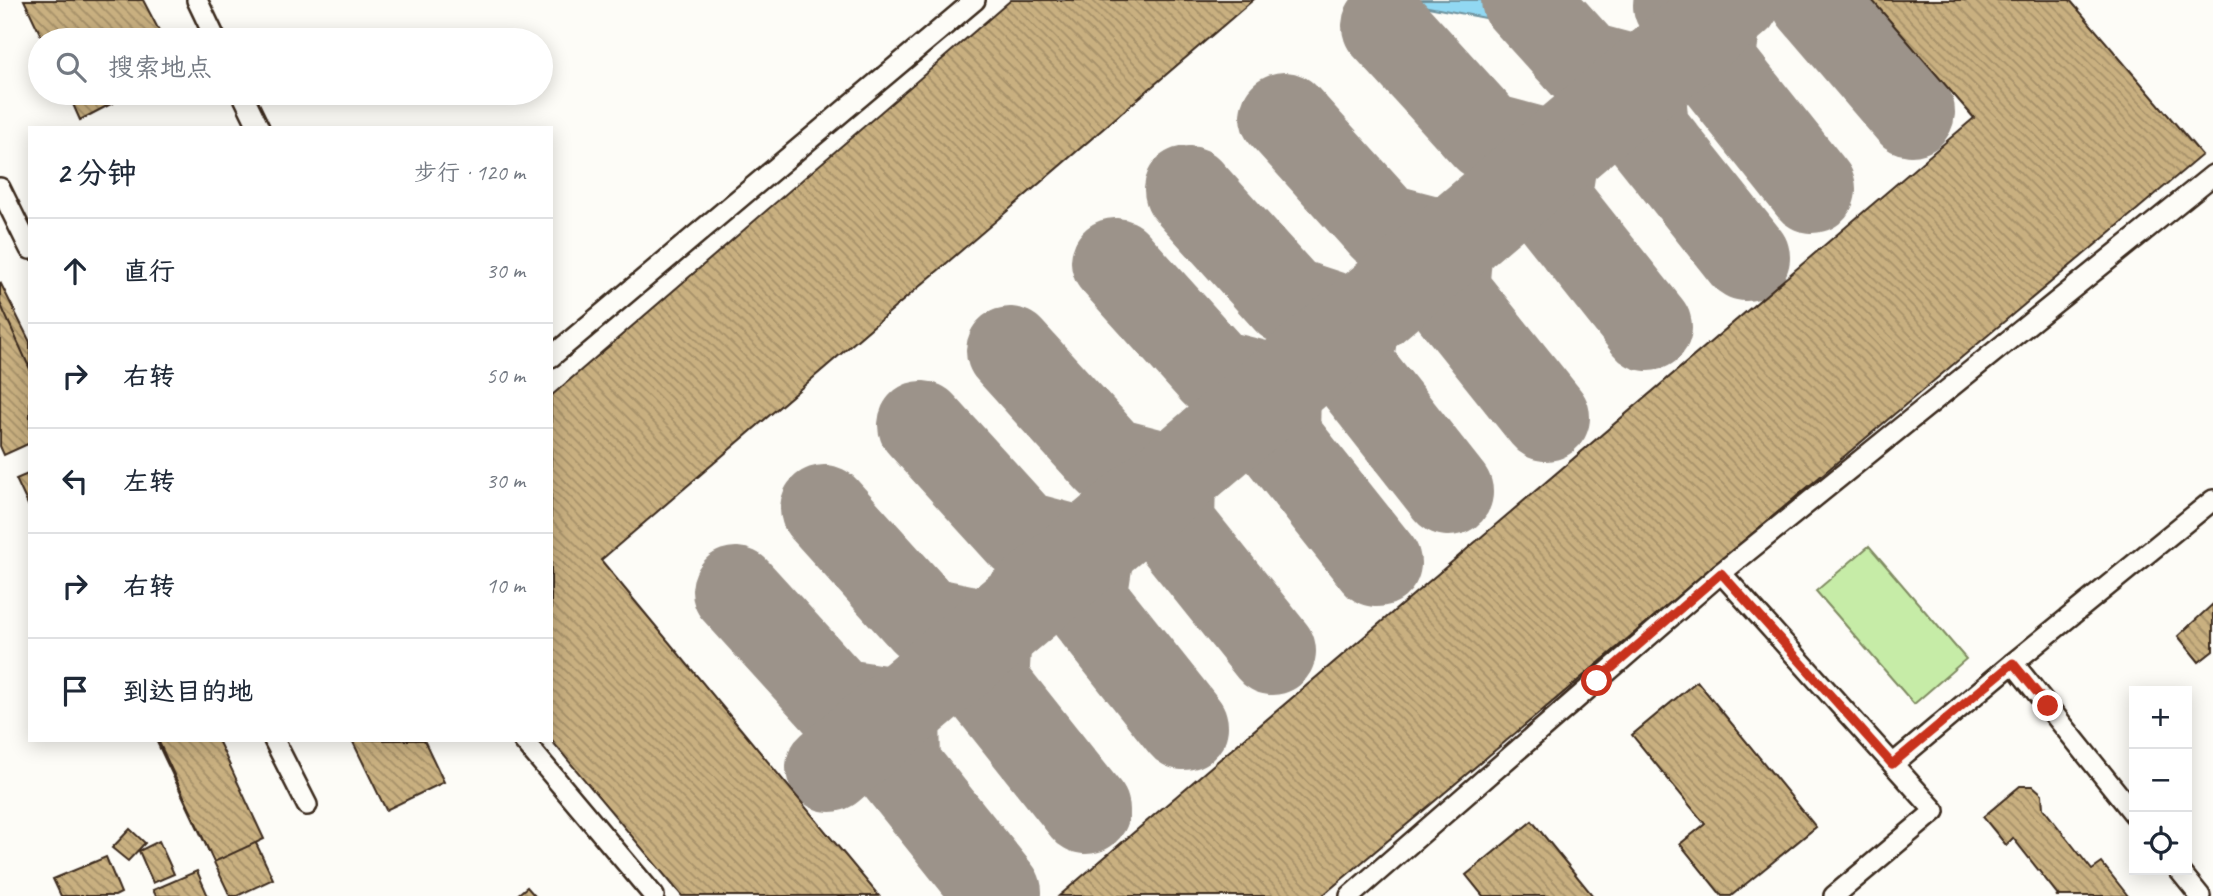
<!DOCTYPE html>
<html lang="zh">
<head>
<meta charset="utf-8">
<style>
  :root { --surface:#fff; --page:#f2f2f3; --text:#1f2937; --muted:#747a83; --line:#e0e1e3 }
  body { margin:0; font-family:Caveat,"LXGW WenKai TC",sans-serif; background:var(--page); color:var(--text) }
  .controls { position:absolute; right:21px; bottom:21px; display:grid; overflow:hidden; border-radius:0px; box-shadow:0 4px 18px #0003 }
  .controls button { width:63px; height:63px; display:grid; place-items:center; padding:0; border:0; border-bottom:2px solid var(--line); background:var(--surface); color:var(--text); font:35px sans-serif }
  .stop { position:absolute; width:21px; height:21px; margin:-16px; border:5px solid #c8321e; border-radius:50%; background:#fff }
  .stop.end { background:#c8321e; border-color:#fff; box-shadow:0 2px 7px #0008 }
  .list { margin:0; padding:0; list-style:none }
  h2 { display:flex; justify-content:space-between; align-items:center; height:91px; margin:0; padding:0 28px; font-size:30px }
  h2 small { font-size:23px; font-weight:400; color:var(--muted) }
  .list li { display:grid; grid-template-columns:46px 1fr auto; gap:21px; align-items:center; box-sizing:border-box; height:105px; padding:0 28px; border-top:2px solid var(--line) }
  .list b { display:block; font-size:26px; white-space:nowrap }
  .list em { font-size:23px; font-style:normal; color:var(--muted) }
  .icon { flex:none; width:38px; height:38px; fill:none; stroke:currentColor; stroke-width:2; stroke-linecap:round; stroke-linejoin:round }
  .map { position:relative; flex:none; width:2213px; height:896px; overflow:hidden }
  .search { position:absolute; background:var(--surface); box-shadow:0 4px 18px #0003; left:28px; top:28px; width:525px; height:77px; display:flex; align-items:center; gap:18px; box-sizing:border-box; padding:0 24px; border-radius:38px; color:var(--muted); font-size:26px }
  .panel { position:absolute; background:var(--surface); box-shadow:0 4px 18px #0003; left:28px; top:126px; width:525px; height:616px; border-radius:0px }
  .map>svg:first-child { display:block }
</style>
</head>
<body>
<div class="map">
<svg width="2213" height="896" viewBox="0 0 2213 896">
  <defs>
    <pattern id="building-back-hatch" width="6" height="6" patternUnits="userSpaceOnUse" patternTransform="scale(1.75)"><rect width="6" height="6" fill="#c9b080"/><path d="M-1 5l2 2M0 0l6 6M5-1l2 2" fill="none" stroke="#a48f68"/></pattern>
  </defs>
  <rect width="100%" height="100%" fill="#fdfcf7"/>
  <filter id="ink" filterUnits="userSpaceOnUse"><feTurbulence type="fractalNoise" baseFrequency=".0143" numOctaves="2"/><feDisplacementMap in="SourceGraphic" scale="14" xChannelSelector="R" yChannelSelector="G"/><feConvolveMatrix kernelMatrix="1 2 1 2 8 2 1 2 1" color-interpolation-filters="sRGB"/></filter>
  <g filter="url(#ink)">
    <path fill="#c6eca7" stroke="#808b62" stroke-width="2" d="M1869 546 1966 659 1914 704 1816 591Z"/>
    <path fill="#91d8f2" stroke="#6f929d" stroke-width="2" d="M1392 0H1556L1506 22Z"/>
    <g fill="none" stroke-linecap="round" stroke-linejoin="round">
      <g stroke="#9c938a" stroke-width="88">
        <path d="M1525 0 1585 66 1641 81 1645 130 1746 257"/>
        <path d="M1815 0 1911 112"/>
        <path d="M1677 5 1718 16 1711 62 1812 189"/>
        <path d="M1386 26 1487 137 1554 155 1547 200 1648 327"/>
        <path d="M1284 116 1384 227 1449 244 1445 291 1546 417"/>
        <path d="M1188 190 1288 301 1355 323 1349 365 1449 492"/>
        <path d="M1115 262 1215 373 1277 389 1276 436 1377 563"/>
        <path d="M1010 351 1110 461 1172 477 1171 525 1272 651"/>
        <path d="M922 425 1022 535 1090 553 1083 599 1184 726"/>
        <path d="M824 509 924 620 988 633 985 683 1086 810"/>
        <path d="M736 591 837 702 896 711 897 766 998 892"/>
        <path d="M830 768 1737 0"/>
      </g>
    </g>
    <g fill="url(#building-back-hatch)" stroke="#3b2a1e" stroke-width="2">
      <path d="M24 0H143L164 40H43Z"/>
      <path d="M1011 0H1253L601 560 879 896H682L551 740V396Z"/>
      <path d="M1872 0H2070L2202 155 1322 896H1059L1974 118Z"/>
      <path d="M68 93H132L80 120Z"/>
      <path d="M0 282 30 342V395L0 410Z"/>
      <path d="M0 303 30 369V443L4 455 0 446Z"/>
      <path d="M30 473V509L16 479Z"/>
      <path d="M2213 604V651L2199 662 2178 636Z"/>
      <path d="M1697 681 1816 827 1731 896H1722L1680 844 1705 824 1632 735Z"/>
      <path d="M156 740H207L273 879 237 896H230Z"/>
      <path d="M158 740H218L264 839 214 862Z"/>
      <path d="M352 740H424L444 782 386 810Z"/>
      <path d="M2020 786H2033L2042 794 2043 808 2092 870 2102 863 2128 896H2056L2058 895 2013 838 2006 845 1983 817Z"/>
      <path d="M1532 821 1593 896H1483L1466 875Z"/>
      <path d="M130 829 145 843 128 861 112 848Z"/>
      <path d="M159 841 174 874 153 883 139 851Z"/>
      <path d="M106 857 121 893 115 896H61L53 879Z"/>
      <path d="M197 871 208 896H156L153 890Z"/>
      <path d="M527 887 535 896H516Z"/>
    </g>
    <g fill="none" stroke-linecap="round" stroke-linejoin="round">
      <defs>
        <g id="lane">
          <path d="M197 0 216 40"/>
          <path d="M242 93 259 128"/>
          <path d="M0 188 30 249"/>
          <path d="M551 357 975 0"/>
          <path d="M1721 573 1935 811 1834 896"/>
          <path d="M2013 663 2213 500"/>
          <path d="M274 740 307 805"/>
          <path d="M523 740 654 896"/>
          <path d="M1893 764 2013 663 2134 814"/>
          <path d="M2179 870 2200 896"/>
          <path d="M1350 896 1721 573 2213 175"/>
        </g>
      </defs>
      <use href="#lane" stroke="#3b2a1e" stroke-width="24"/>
      <use href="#lane" stroke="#fdfcf7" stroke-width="19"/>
    </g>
  </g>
  <g fill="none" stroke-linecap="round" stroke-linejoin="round" filter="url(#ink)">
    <path stroke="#c8321e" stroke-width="9" d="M1597 681 1721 573 1892 764 2013 663 2048 706"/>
  </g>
</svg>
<div class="controls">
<button>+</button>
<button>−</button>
<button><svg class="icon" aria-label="locate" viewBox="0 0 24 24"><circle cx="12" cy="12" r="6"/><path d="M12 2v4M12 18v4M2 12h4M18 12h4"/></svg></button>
</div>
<div class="stop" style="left:1597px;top:681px"></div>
<div class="stop end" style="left:2048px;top:706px"></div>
<div class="search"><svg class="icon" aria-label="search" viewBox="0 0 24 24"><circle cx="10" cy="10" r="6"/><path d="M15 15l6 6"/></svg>搜索地点</div>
<section class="panel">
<h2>2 分钟<small>步行 · 120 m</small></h2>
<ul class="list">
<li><svg class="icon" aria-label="ahead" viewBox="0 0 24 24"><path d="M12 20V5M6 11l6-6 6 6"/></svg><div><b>直行</b></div><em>30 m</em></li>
<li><svg class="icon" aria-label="right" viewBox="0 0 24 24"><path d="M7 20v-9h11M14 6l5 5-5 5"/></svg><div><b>右转</b></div><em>50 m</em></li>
<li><svg class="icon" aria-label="left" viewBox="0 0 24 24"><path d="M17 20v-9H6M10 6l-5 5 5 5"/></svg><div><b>左转</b></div><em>30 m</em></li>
<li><svg class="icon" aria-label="right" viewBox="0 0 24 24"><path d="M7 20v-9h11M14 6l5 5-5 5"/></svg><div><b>右转</b></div><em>10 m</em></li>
<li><svg class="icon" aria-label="arrive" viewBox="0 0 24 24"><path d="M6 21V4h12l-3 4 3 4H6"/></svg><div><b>到达目的地</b></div></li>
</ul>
</section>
</div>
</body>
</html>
